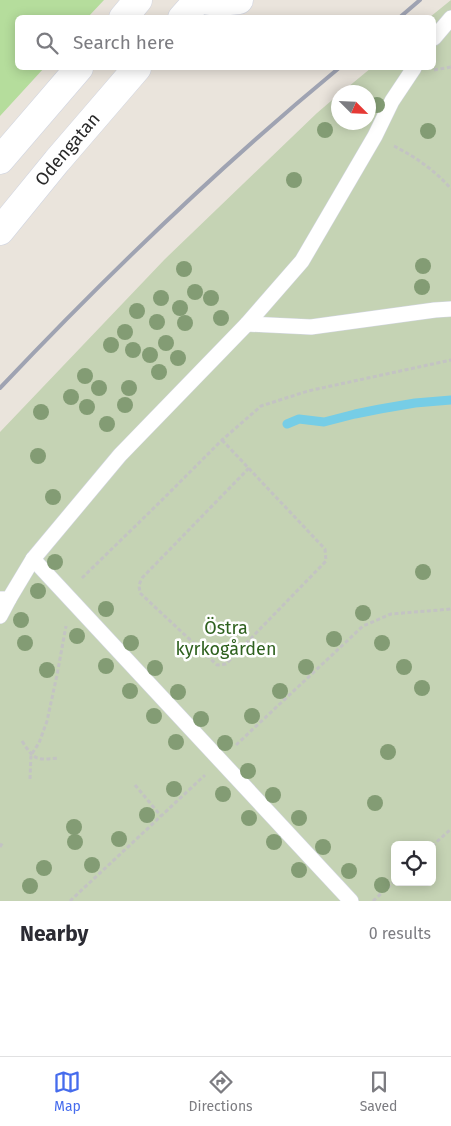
<!DOCTYPE html>
<html lang="en">
<head>
<meta charset="utf-8">
<style>
  :root { --surface:#fff; --page:#f2f2f3; --text:#2b2b33; --muted:#7c7c81; --line:#e1e1e2; --accent:#466ced }
  body { margin:0; font-family:"Fira Sans",sans-serif; background:var(--page); color:var(--text) }
  .controls { position:absolute; right:15px; bottom:15px; display:grid; overflow:hidden; border-radius:8px; box-shadow:0 2px 12px #0003 }
  .controls button { width:45px; height:45px; display:grid; place-items:center; padding:0; border:0; border-bottom:1px solid var(--line); background:var(--surface); color:var(--text); font:25px sans-serif }
  .compass { position:absolute; left:331px; top:85px; width:45px; height:45px; border-radius:50%; background:var(--surface); box-shadow:0 2px 12px #0003; rotate:114deg }
  .list { margin:0; padding:0; list-style:none }
  h2 { display:flex; justify-content:space-between; align-items:center; height:65px; margin:0; padding:0 20px; font-size:21px }
  h2 small { font-size:16px; font-weight:400; color:var(--muted) }
  .icon { flex:none; width:28px; height:28px; fill:none; stroke:currentColor; stroke-width:2; stroke-linecap:round; stroke-linejoin:round }
  .map { position:relative; flex:none; width:451px; height:901px; overflow:hidden }
  .search { position:absolute; background:var(--surface); box-shadow:0 2px 12px #0003; left:15px; right:15px; top:15px; height:55px; display:flex; align-items:center; gap:12px; box-sizing:border-box; padding:0 18px; border-radius:8px; color:var(--muted); font-size:19px }
  .sheet { height:155px; background:var(--surface) }
  nav { display:flex; justify-content:space-around; align-items:center; box-sizing:border-box; height:70px; border-top:1px solid var(--line); background:var(--surface); font-size:14px; color:var(--muted) }
  nav a { display:grid; justify-items:center; gap:2px }
  nav .on { color:var(--accent) }
  .map>svg:first-child { display:block }
</style>
</head>
<body>
<div class="map">
<svg width="451" height="901" viewBox="0 0 451 901">
  <rect width="100%" height="100%" fill="#eae4dc"/>
  <path fill="#b5dd9c" d="M0 0H104L88 17 18 18V68H44L0 116Z"/>
  <path fill="#c5d3b4" fill-rule="evenodd" d="M451 0V901H0V432L165 259 317 113 338 95V122H368V92H342L371 68H434V18L430 17ZM395 845H432V882H395Z"/>
  <g fill="none" stroke-linecap="round" stroke-linejoin="round">
    <path stroke="#76cde6" stroke-width="9" d="M287 424 299 419 324 422 355 414 380 409 415 403 451 400"/>
    <defs>
      <g id="lane">
        <path d="M434 38 451 18"/>
        <path d="M247 324 311 327 435 310 451 309"/>
        <path d="M33 559 351 901"/>
        <path d="M0 599H9L33 559 120 455 247 324 302 261 375 136 392 101 414 68"/>
        <path d="M0 616 9 599"/>
      </g>
      <g id="secondary">
        <path d="M203 0 219 2 239 0"/>
        <path d="M123 18 138 0"/>
        <path d="M182 18 198 0"/>
        <path d="M0 160 79 68"/>
        <path id="s1" d="M0 231 57 161 137 68"/>
      </g>
    </defs>
    <use href="#lane" stroke="#d1d5e1" stroke-width="16"/>
    <use href="#secondary" stroke="#d1d5e1" stroke-width="29"/>
    <g stroke="#c3c3c3" stroke-width="3" stroke-dasharray="4 2.5" stroke-linecap="butt">
      <path d="M434 70 451 67"/>
      <path d="M394 146C415 157 435 170 451 189"/>
      <path d="M222 440 325 549 326 561 226 664 217 665 140 593 139 585 142 578 249 468"/>
      <path d="M82 578 160 502 222 440 261 406 308 391 451 360"/>
      <path d="M22 741C35 761 36 760 59 758"/>
      <path d="M236 745 363 626 391 614 451 609"/>
      <path d="M30 779 31 755 39 743 47 721 57 675 66 626"/>
      <path d="M135 785 161 816"/>
      <path d="M432 846 451 829"/>
      <path d="M0 847 3 842"/>
      <path d="M70 901 205 775"/>
      <path d="M373 901 395 881"/>
    </g>
    <use href="#lane" stroke="#fff" stroke-width="15"/>
    <use href="#secondary" stroke="#fff" stroke-width="28"/>
    <g stroke="#9fa3b2" stroke-width="4">
      <path d="M399 18 420 0"/>
      <path d="M0 388C107 275 219 167 339 68"/>
    </g>
  </g>
  <g fill="#839c74">
    <circle cx="377" cy="105" r="8"/>
    <circle cx="325" cy="130" r="8"/>
    <circle cx="428" cy="131" r="8"/>
    <circle cx="294" cy="180" r="8"/>
    <circle cx="423" cy="266" r="8"/>
    <circle cx="184" cy="269" r="8"/>
    <circle cx="422" cy="287" r="8"/>
    <circle cx="195" cy="292" r="8"/>
    <circle cx="161" cy="298" r="8"/>
    <circle cx="211" cy="298" r="8"/>
    <circle cx="180" cy="308" r="8"/>
    <circle cx="137" cy="311" r="8"/>
    <circle cx="221" cy="318" r="8"/>
    <circle cx="157" cy="322" r="8"/>
    <circle cx="185" cy="323" r="8"/>
    <circle cx="125" cy="332" r="8"/>
    <circle cx="166" cy="343" r="8"/>
    <circle cx="111" cy="345" r="8"/>
    <circle cx="133" cy="350" r="8"/>
    <circle cx="150" cy="355" r="8"/>
    <circle cx="178" cy="358" r="8"/>
    <circle cx="159" cy="372" r="8"/>
    <circle cx="85" cy="376" r="8"/>
    <circle cx="99" cy="388" r="8"/>
    <circle cx="129" cy="388" r="8"/>
    <circle cx="71" cy="397" r="8"/>
    <circle cx="125" cy="405" r="8"/>
    <circle cx="87" cy="407" r="8"/>
    <circle cx="41" cy="412" r="8"/>
    <circle cx="107" cy="424" r="8"/>
    <circle cx="38" cy="456" r="8"/>
    <circle cx="53" cy="497" r="8"/>
    <circle cx="55" cy="562" r="8"/>
    <circle cx="423" cy="572" r="8"/>
    <circle cx="38" cy="591" r="8"/>
    <circle cx="106" cy="609" r="8"/>
    <circle cx="363" cy="613" r="8"/>
    <circle cx="21" cy="620" r="8"/>
    <circle cx="77" cy="636" r="8"/>
    <circle cx="334" cy="639" r="8"/>
    <circle cx="25" cy="643" r="8"/>
    <circle cx="131" cy="643" r="8"/>
    <circle cx="382" cy="643" r="8"/>
    <circle cx="106" cy="666" r="8"/>
    <circle cx="306" cy="667" r="8"/>
    <circle cx="404" cy="667" r="8"/>
    <circle cx="155" cy="668" r="8"/>
    <circle cx="47" cy="670" r="8"/>
    <circle cx="422" cy="688" r="8"/>
    <circle cx="130" cy="691" r="8"/>
    <circle cx="280" cy="691" r="8"/>
    <circle cx="178" cy="692" r="8"/>
    <circle cx="154" cy="716" r="8"/>
    <circle cx="252" cy="716" r="8"/>
    <circle cx="201" cy="719" r="8"/>
    <circle cx="176" cy="742" r="8"/>
    <circle cx="225" cy="743" r="8"/>
    <circle cx="388" cy="752" r="8"/>
    <circle cx="248" cy="771" r="8"/>
    <circle cx="174" cy="789" r="8"/>
    <circle cx="223" cy="794" r="8"/>
    <circle cx="273" cy="795" r="8"/>
    <circle cx="375" cy="803" r="8"/>
    <circle cx="147" cy="815" r="8"/>
    <circle cx="249" cy="818" r="8"/>
    <circle cx="299" cy="818" r="8"/>
    <circle cx="74" cy="827" r="8"/>
    <circle cx="119" cy="839" r="8"/>
    <circle cx="75" cy="842" r="8"/>
    <circle cx="274" cy="842" r="8"/>
    <circle cx="323" cy="847" r="8"/>
    <circle cx="92" cy="865" r="8"/>
    <circle cx="44" cy="868" r="8"/>
    <circle cx="299" cy="870" r="8"/>
    <circle cx="349" cy="871" r="8"/>
    <circle cx="382" cy="885" r="8"/>
    <circle cx="30" cy="886" r="8"/>
  </g>
  <g text-anchor="middle" stroke-width="5" stroke-linejoin="round" paint-order="stroke">
    <g font-size="18" fill="#292929" stroke="#fff">
      <text dy="6" stroke="none"><textPath href="#s1" startOffset="106">Odengatan</textPath></text>
    </g>
    <g font-size="18" fill="#2f611f" stroke="#fff">
      <text x="226" y="634">Östra<tspan x="226" dy="21">kyrkogården</tspan></text>
    </g>
  </g>
</svg>
<div class="controls">
<button><svg class="icon" aria-label="locate" viewBox="0 0 24 24"><circle cx="12" cy="12" r="6"/><path d="M12 2v4M12 18v4M2 12h4M18 12h4"/></svg></button>
</div>
<svg class="compass" viewBox="-18 -18 36 36"><path d="M0-13l5 13h-10z" fill="#e53935"/><path d="M0 13l5-13h-10z" fill="#7c7c81"/></svg>
<div class="search"><svg class="icon" aria-label="search" viewBox="0 0 24 24"><circle cx="10" cy="10" r="6"/><path d="M15 15l6 6"/></svg>Search here</div>
</div>
<section class="sheet">
<h2>Nearby<small>0 results</small></h2>
<ul class="list">
</ul>
</section>
<nav>
<a class="on"><svg class="icon" aria-label="map" viewBox="0 0 24 24"><path d="M3 6l6-2 6 2 6-2v14l-6 2-6-2-6 2zM9 4v14M15 6v14"/></svg>Map</a>
<a><svg class="icon" aria-label="directions" viewBox="0 0 24 24"><path d="M12 3l9 9-9 9-9-9zM9 14v-3h6M13 9l2 2-2 2"/></svg>Directions</a>
<a><svg class="icon" aria-label="saved" viewBox="0 0 24 24"><path d="M7 4h10v16l-5-4-5 4z"/></svg>Saved</a>
</nav>
</body>
</html>
